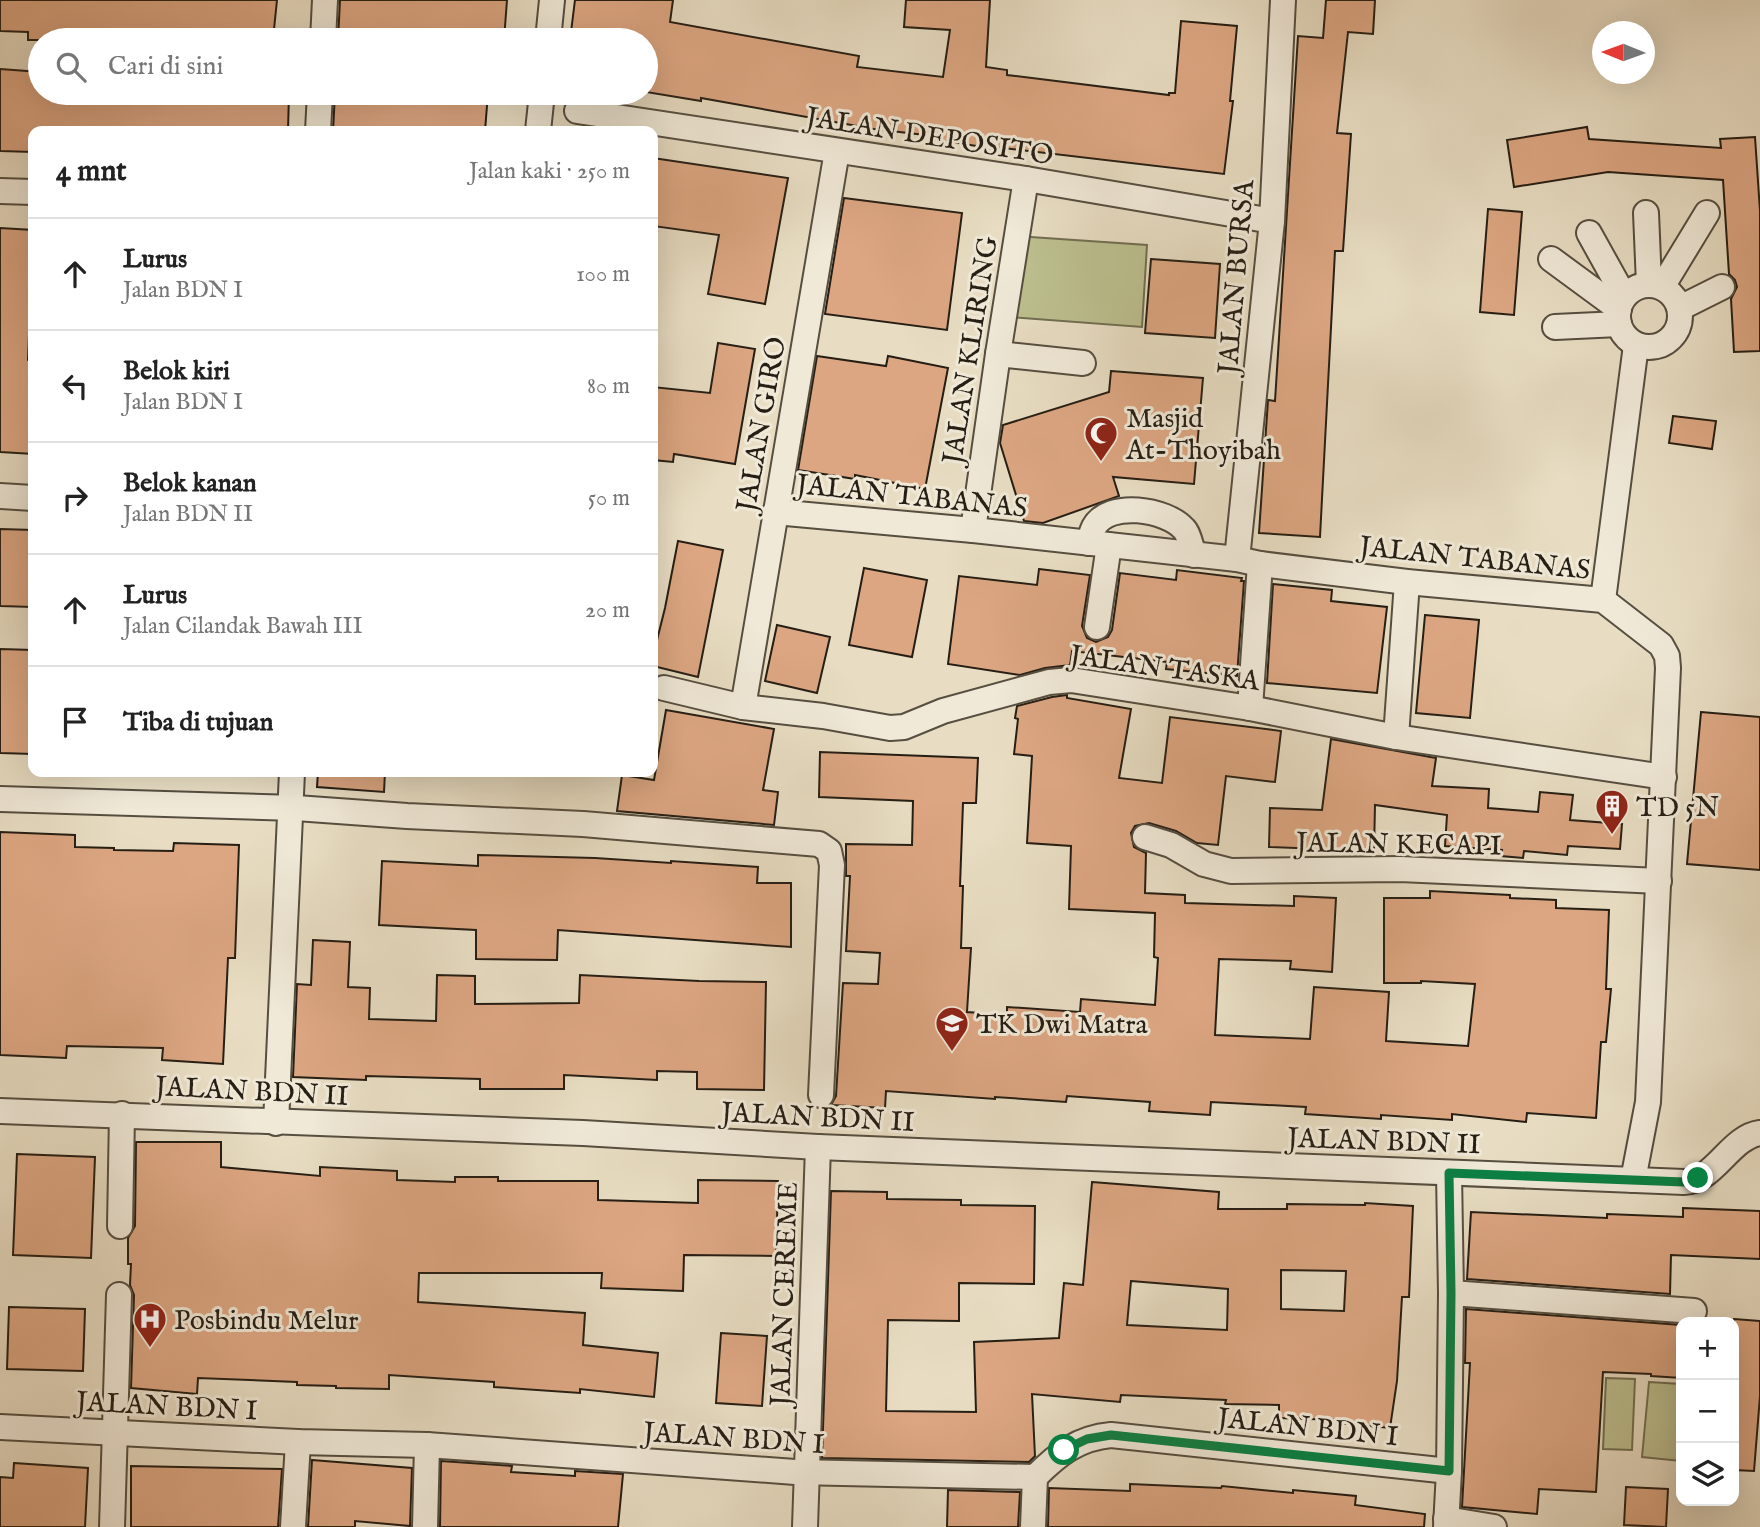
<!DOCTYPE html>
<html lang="id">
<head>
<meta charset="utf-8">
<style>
  :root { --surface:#fff; --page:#f2f2f2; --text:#222; --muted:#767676; --line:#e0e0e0 }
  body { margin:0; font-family:"IM FELL English",serif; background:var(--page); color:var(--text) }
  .controls { position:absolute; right:21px; bottom:21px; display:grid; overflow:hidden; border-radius:14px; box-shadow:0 7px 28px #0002 }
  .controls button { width:63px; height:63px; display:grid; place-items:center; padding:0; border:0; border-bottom:2px solid var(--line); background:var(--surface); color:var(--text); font:35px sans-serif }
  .compass { position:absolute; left:1592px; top:21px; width:63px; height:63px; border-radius:50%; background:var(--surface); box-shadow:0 7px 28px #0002; rotate:271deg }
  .stop { position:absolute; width:21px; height:21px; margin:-16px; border:5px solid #0b8043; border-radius:50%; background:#fff }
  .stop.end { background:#0b8043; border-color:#fff; box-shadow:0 2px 7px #0008 }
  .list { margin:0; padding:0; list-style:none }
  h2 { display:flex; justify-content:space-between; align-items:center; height:91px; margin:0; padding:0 28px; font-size:30px }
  h2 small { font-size:23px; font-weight:400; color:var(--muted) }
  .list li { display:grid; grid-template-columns:46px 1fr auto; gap:21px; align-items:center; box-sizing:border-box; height:112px; padding:0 28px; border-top:2px solid var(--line) }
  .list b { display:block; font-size:26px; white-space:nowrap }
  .list p { margin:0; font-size:23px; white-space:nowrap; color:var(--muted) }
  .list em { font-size:23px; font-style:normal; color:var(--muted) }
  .icon { flex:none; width:38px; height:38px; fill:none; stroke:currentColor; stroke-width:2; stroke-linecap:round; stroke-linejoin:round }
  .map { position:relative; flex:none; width:1760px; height:1527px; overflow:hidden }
  .search { position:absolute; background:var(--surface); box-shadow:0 7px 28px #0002; left:28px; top:28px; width:630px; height:77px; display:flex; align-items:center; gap:18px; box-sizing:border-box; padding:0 24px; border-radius:38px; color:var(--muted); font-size:26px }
  .panel { position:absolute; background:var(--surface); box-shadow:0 7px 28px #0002; left:28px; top:126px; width:630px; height:651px; border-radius:14px }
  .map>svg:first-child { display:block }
</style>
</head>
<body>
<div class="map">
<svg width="1760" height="1527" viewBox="0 0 1760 1527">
  <rect width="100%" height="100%" fill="#e8ddc3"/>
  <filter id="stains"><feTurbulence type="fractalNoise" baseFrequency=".00286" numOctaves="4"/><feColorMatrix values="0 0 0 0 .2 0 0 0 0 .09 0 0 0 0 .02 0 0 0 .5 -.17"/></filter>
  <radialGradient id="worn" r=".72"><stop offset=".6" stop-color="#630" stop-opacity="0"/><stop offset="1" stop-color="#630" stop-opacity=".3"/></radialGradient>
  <g fill="#bcbf8f" stroke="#716e52" stroke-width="2">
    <path d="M1015 236 1147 245 1142 327 1009 317Z"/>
    <path d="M1606 1378 1635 1379 1632 1450 1603 1449Z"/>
    <path d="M1649 1382 1681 1384V1461L1642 1457Z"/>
  </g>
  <g fill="#dca682" stroke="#261e14" stroke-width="2" fill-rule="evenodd">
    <path d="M0 0H277L273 39 196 30V37L79 33V40H28V32L0 31Z"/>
    <path d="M340 0H507L504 40H338Z"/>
    <path d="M575 0H673L670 22 859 56 857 67 943 77 950 30 904 27 906 0H990L986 67 1007 70V75L1169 95V93H1175L1181 21 1237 26 1230 101H1233L1224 174 995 147V149L933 139V136L874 129 701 98V101L646 92V40H570Z"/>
    <path d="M1326 0H1375L1373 34 1348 32 1337 133 1351 134 1343 251H1335L1320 537 1259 533 1268 400 1275 401 1298 36 1323 38Z"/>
    <path d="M0 69 40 72V93H289L288 131H162V128L92 127V131H33V152L0 151Z"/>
    <path d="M335 93H488L485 131H333Z"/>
    <path d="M1587 127 1589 139 1721 148 1720 139 1755 137 1760 211V351L1734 352 1731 299 1737 287 1735 280 1729 274 1723 180 1608 172 1514 187 1507 140Z"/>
    <path d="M653 158 788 178 765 304 708 294 719 235 653 226Z"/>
    <path d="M844 198 962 213 947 330 825 314Z"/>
    <path d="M1488 209 1522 212 1514 315 1480 312Z"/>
    <path d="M0 228 33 230 28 360 33 361V454L0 452Z"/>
    <path d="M1151 259 1220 264 1215 338 1145 333Z"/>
    <path d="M718 343 755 349 735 464 674 454 673 462 653 460V387L710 393Z"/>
    <path d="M817 356 886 366 888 356 948 368 925 489 855 475V479L798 470Z"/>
    <path d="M1111 371 1203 378 1194 484 1113 477 1119 496 1043 523 1024 521 1000 443 1003 425 1109 392Z"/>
    <path d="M1673 416 1716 421 1712 449 1669 443Z"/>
    <path d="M0 529 33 530V607L0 606Z"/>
    <path d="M678 541 723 550 698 677 653 666V656L665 608Z"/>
    <path d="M864 568 927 580 912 657 849 645Z"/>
    <path d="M1039 569 1090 575 1082 626 1087 638 1096 642 1108 637 1112 630 1120 573 1176 580 1177 570 1242 578 1241 581H1244L1237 676 1166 669 1167 662 1072 651 1070 665 1045 668 1020 675 948 664 959 576 1037 585Z"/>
    <path d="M1273 584 1332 590 1331 601 1387 607 1377 693 1267 683Z"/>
    <path d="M1425 615 1479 620 1470 718 1416 713Z"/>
    <path d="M777 625 830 637 817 693 765 681Z"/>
    <path d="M0 649 33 650V754L0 753Z"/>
    <path d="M1067 695V698L1131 709 1119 778 1162 783 1170 717 1281 731 1275 782 1226 776 1218 845 1197 843 1176 831 1149 823 1135 826 1131 833 1134 847 1146 853 1145 893 1185 895V903L1294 906V896L1336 898 1332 972 1290 969 1291 961 1219 959 1215 1035 1310 1039 1314 987 1389 992 1386 1041 1468 1046 1475 984 1421 981V983H1384V898H1430V891L1510 895V898L1556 900V908L1609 910 1606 989H1611L1606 1042H1601L1596 1118 1527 1113 1526 1122 1452 1114V1120L1381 1115V1119L1305 1114 1306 1107 1211 1102 1210 1115 1149 1111 1150 1102 1067 1096 1066 1102 995 1097V1099L886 1091 885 1108 831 1105 836 1096 843 983 878 984 880 953 846 951 850 876H846V844L912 845 913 801 819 797 820 752 978 758 976 803H963L960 886H963L961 948H971L967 1012 1007 1015V1007L1080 1012 1081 999 1155 1005 1158 958 1154 957 1155 913 1069 909 1071 846 1027 843 1032 756 1014 754 1018 719 1015 718 1017 706 1052 697Z"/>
    <path d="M666 710 774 729 763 790 778 792 774 825 617 811 622 775 654 780Z"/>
    <path d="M1701 712 1760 717V870L1687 864Z"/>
    <path d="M1331 739 1436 758 1432 786 1489 789 1488 808 1538 812 1540 792 1573 795 1570 820 1622 824 1620 849 1568 846 1567 855 1524 851 1523 858 1501 856 1502 850 1445 846 1447 815 1375 805 1374 851 1269 847 1270 808 1322 810Z"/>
    <path d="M318 772H385L384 792 317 787Z"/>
    <path d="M0 832 75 835V847L114 848V850L173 851 174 843 239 845 235 958H228L223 1064 162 1060 163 1048 67 1046 66 1058 0 1055Z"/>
    <path d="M478 855 595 858 671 863V861L758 867 757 883H791V947L558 930 557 960 476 959V930L379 925 382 861 478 866Z"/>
    <path d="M313 940 350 942 348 987 370 988 369 1019 436 1021 437 975 475 976V1004L579 1003 580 975 699 981 766 982 764 1090 697 1089V1072L657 1071V1080L564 1075V1089H480V1079L366 1076V1080L293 1077 297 984 311 985Z"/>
    <path d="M136 1142H221V1167L320 1176V1167L397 1171V1180L455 1182V1177H498V1181H598V1200L698 1203V1180L778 1181 776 1256 684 1255 683 1291 601 1288 602 1273H419L418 1302 585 1313 583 1345 658 1353 654 1397 580 1389V1393L494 1387V1382L389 1375V1389L336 1388V1386L297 1385V1382L198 1378 197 1394 131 1388 134 1295 130 1285 131 1264H128V1238L135 1226Z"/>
    <path d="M17 1154 95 1157 91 1258 13 1255Z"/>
    <path d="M1092 1182 1219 1192 1218 1209H1287V1204L1365 1205V1203L1413 1206 1409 1297H1402L1397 1381 1390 1428 1339 1423V1420L1279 1418V1405L1225 1404 1226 1400 1121 1395 1120 1402 1032 1394 1035 1456 1029 1462 822 1458 831 1191 887 1192V1199L961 1200V1205L1035 1206 1034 1284 959 1283V1321L888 1320 886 1411 976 1412 974 1342 1059 1338 1064 1283 1083 1285ZM1281 1270 1346 1271 1344 1311 1281 1309ZM1131 1281 1228 1289 1227 1330 1127 1325Z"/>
    <path d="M1683 1208 1760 1211V1259L1671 1255 1670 1294 1467 1279 1471 1212 1607 1218V1214L1683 1217Z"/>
    <path d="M9 1307 85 1309 83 1371 7 1369Z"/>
    <path d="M1466 1309 1681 1325V1378L1651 1376V1374L1603 1372 1596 1492 1539 1489 1537 1514 1462 1507 1470 1363H1465Z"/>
    <path d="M1734 1319 1760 1321V1396L1754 1471 1734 1470Z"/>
    <path d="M721 1333 767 1336 762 1406 716 1403Z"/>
    <path d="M312 1460 412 1468 410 1526 355 1521V1527H308Z"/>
    <path d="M441 1461 512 1466 511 1472 575 1476V1471L623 1474 618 1527H440Z"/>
    <path d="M14 1463 88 1468 85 1527H0V1477L13 1478Z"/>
    <path d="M131 1466 282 1469 278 1527H131Z"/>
    <path d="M1130 1484 1221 1488 1222 1486 1293 1493V1490L1356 1496 1355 1505 1425 1514 1424 1527H1048L1049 1488 1130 1491Z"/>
    <path d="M1626 1487 1668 1489 1666 1527 1624 1525Z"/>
    <path d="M948 1490 1020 1492 1018 1527H947Z"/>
  </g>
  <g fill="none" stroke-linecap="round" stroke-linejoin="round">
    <defs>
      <g id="minor">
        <path d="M323 40 325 0"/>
        <path d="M548 40 552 0"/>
        <path d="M577 111 1026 179 1272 221"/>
        <path d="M318 131 320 93"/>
        <path d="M538 131 542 93"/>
        <path d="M0 191 33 192"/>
        <path d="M1646 213 1649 284"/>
        <path d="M1589 233 1624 296"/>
        <path d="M1551 259 1619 309"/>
        <circle cx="1649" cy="316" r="31"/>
        <path d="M1662 287 1707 213"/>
        <path d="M1680 308 1722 287"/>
        <path d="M1555 327 1619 324"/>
        <path d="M998 354 1083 363"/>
        <path d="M0 496 33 498"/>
        <path d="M775 512 973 530 1237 559 1260 564 1407 582 1603 600 1661 645 1667 656 1668 668 1648 1102 1633 1180"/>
        <path d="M973 530 998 354 1026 179"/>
        <path d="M1089 543C1090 538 1092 531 1094 527 1109 500 1166 509 1184 529 1189 534 1191 547 1194 555"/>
        <path d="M1237 559 1272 221 1283 0"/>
        <path d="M1603 600 1636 345"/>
        <path d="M1097 627 1109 545"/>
        <path d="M664 688 743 707 823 716 890 728 904 727 943 711 1049 682 1071 680 1250 708 1396 737 1664 777"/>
        <path d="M743 707 837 151"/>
        <path d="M1250 708 1260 564"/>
        <path d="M1396 737 1407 582"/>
        <path d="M0 799 296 808 407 816 583 824 819 844 829 851 832 865 821 1095"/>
        <path d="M1145 837 1171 845 1204 864 1231 871 1400 869 1659 881"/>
        <path d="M0 1111 583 1133 818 1147 1684 1182C1715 1181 1730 1137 1760 1133"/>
        <path d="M276 1123 292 772"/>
        <path d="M120 1226 122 1114"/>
        <path d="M1451 1293 1694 1311"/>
        <path d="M0 1427 298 1442 427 1445 795 1472 1035 1477C1058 1454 1078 1438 1111 1435L1449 1471"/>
        <path d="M1446 1519 1494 1527"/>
        <path d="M112 1527 119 1295"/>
        <path d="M293 1527 298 1442"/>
        <path d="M425 1527 427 1445"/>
        <path d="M805 1527 818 1147"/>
        <path d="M1033 1527 1035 1477"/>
        <path d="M1446 1527 1449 1471 1451 1293 1449 1173"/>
      </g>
    </defs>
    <use href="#minor" stroke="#564e40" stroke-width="28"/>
    <use href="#minor" stroke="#f0e9d8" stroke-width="24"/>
  </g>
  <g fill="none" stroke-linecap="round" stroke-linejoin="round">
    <path stroke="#0b8043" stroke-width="9" d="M1064 1450 1087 1439 1111 1435 1449 1471 1451 1293 1449 1173 1684 1182 1698 1178"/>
  </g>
  <defs>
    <symbol id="mosque-pin" viewBox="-11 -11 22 30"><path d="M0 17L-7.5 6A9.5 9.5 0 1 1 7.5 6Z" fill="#8f2418" stroke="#f0e9d8"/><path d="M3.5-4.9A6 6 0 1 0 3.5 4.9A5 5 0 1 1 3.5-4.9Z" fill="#fff"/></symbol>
    <symbol id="building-pin" viewBox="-11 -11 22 30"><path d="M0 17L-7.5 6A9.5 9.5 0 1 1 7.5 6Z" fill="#8f2418" stroke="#f0e9d8"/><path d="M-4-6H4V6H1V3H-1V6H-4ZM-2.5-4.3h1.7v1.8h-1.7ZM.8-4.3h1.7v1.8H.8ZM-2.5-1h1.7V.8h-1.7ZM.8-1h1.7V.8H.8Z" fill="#fff"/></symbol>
    <symbol id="school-pin" viewBox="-11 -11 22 30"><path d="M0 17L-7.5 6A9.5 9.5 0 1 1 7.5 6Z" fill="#8f2418" stroke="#f0e9d8"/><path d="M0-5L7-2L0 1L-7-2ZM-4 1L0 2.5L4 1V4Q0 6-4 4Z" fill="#fff"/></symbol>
    <symbol id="hospital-pin" viewBox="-11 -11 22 30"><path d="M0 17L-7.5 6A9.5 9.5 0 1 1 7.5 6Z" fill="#8f2418" stroke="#f0e9d8"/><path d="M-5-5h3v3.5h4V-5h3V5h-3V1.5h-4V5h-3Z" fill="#fff"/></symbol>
  </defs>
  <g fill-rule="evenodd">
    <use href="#mosque-pin" x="1082" y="414" width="38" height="52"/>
    <use href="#building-pin" x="1593" y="787" width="38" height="52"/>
    <use href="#school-pin" x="933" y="1004" width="38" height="52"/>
    <use href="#hospital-pin" x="131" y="1300" width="38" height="52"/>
  </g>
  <g text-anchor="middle" stroke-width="6" stroke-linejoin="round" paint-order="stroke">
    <g font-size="28" fill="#261e14" stroke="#f0e9d8">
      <text transform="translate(930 135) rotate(9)" y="10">JALAN DEPOSITO</text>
      <text transform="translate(1235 277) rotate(-85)" y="10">JALAN BURSA</text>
      <text transform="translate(969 350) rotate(-81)" y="10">JALAN KLIRING</text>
      <text transform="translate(760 424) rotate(-80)" y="10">JALAN GIRO</text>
      <text transform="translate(912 495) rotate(6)" y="10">JALAN TABANAS</text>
      <text transform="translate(1475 557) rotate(6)" y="10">JALAN TABANAS</text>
      <text transform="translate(1165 667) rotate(8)" y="10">JALAN TASKA</text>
      <text transform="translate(1399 843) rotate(1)" y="10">JALAN KECAPI</text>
      <text transform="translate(252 1090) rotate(3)" y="10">JALAN BDN II</text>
      <text transform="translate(818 1116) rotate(3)" y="10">JALAN BDN II</text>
      <text transform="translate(1384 1140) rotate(2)" y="10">JALAN BDN II</text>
      <text transform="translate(783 1294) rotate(-88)" y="10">JALAN CEREME</text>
      <text transform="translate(167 1405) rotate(3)" y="10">JALAN BDN I</text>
      <text transform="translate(1308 1426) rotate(6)" y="10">JALAN BDN I</text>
      <text transform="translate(734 1437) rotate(4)" y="10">JALAN BDN I</text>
    </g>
    <g font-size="28" fill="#261e14" stroke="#f0e9d8" text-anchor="start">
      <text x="1126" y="427">Masjid<tspan x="1126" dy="32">At-Thoyibah</tspan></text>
      <text x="1636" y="816">TD 5N</text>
      <text x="976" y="1033">TK Dwi Matra</text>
      <text x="174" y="1329">Posbindu Melur</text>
    </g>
  </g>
  <rect width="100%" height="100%" filter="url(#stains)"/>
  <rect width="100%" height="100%" fill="url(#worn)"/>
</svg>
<div class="controls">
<button>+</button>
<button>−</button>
<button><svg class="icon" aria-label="layers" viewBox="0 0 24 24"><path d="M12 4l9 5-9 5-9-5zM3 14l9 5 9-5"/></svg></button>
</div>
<svg class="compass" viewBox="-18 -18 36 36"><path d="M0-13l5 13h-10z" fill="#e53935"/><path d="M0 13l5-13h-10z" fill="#767676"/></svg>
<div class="stop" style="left:1064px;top:1450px"></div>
<div class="stop end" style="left:1698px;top:1178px"></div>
<div class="search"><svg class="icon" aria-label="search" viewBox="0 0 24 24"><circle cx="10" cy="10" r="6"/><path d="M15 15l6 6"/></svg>Cari di sini</div>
<section class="panel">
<h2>4 mnt<small>Jalan kaki · 250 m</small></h2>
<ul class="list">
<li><svg class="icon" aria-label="ahead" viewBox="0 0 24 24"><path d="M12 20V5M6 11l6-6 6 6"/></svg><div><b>Lurus</b><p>Jalan BDN I</p></div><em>100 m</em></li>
<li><svg class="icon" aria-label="left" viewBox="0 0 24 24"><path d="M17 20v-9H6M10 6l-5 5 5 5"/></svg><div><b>Belok kiri</b><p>Jalan BDN I</p></div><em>80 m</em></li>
<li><svg class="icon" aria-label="right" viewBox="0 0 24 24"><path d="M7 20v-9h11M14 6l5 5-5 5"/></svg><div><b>Belok kanan</b><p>Jalan BDN II</p></div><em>50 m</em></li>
<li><svg class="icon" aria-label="ahead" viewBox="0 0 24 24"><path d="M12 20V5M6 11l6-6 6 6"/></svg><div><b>Lurus</b><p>Jalan Cilandak Bawah III</p></div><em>20 m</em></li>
<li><svg class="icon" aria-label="arrive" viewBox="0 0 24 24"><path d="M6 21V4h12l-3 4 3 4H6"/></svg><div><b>Tiba di tujuan</b></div></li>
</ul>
</section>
</div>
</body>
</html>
